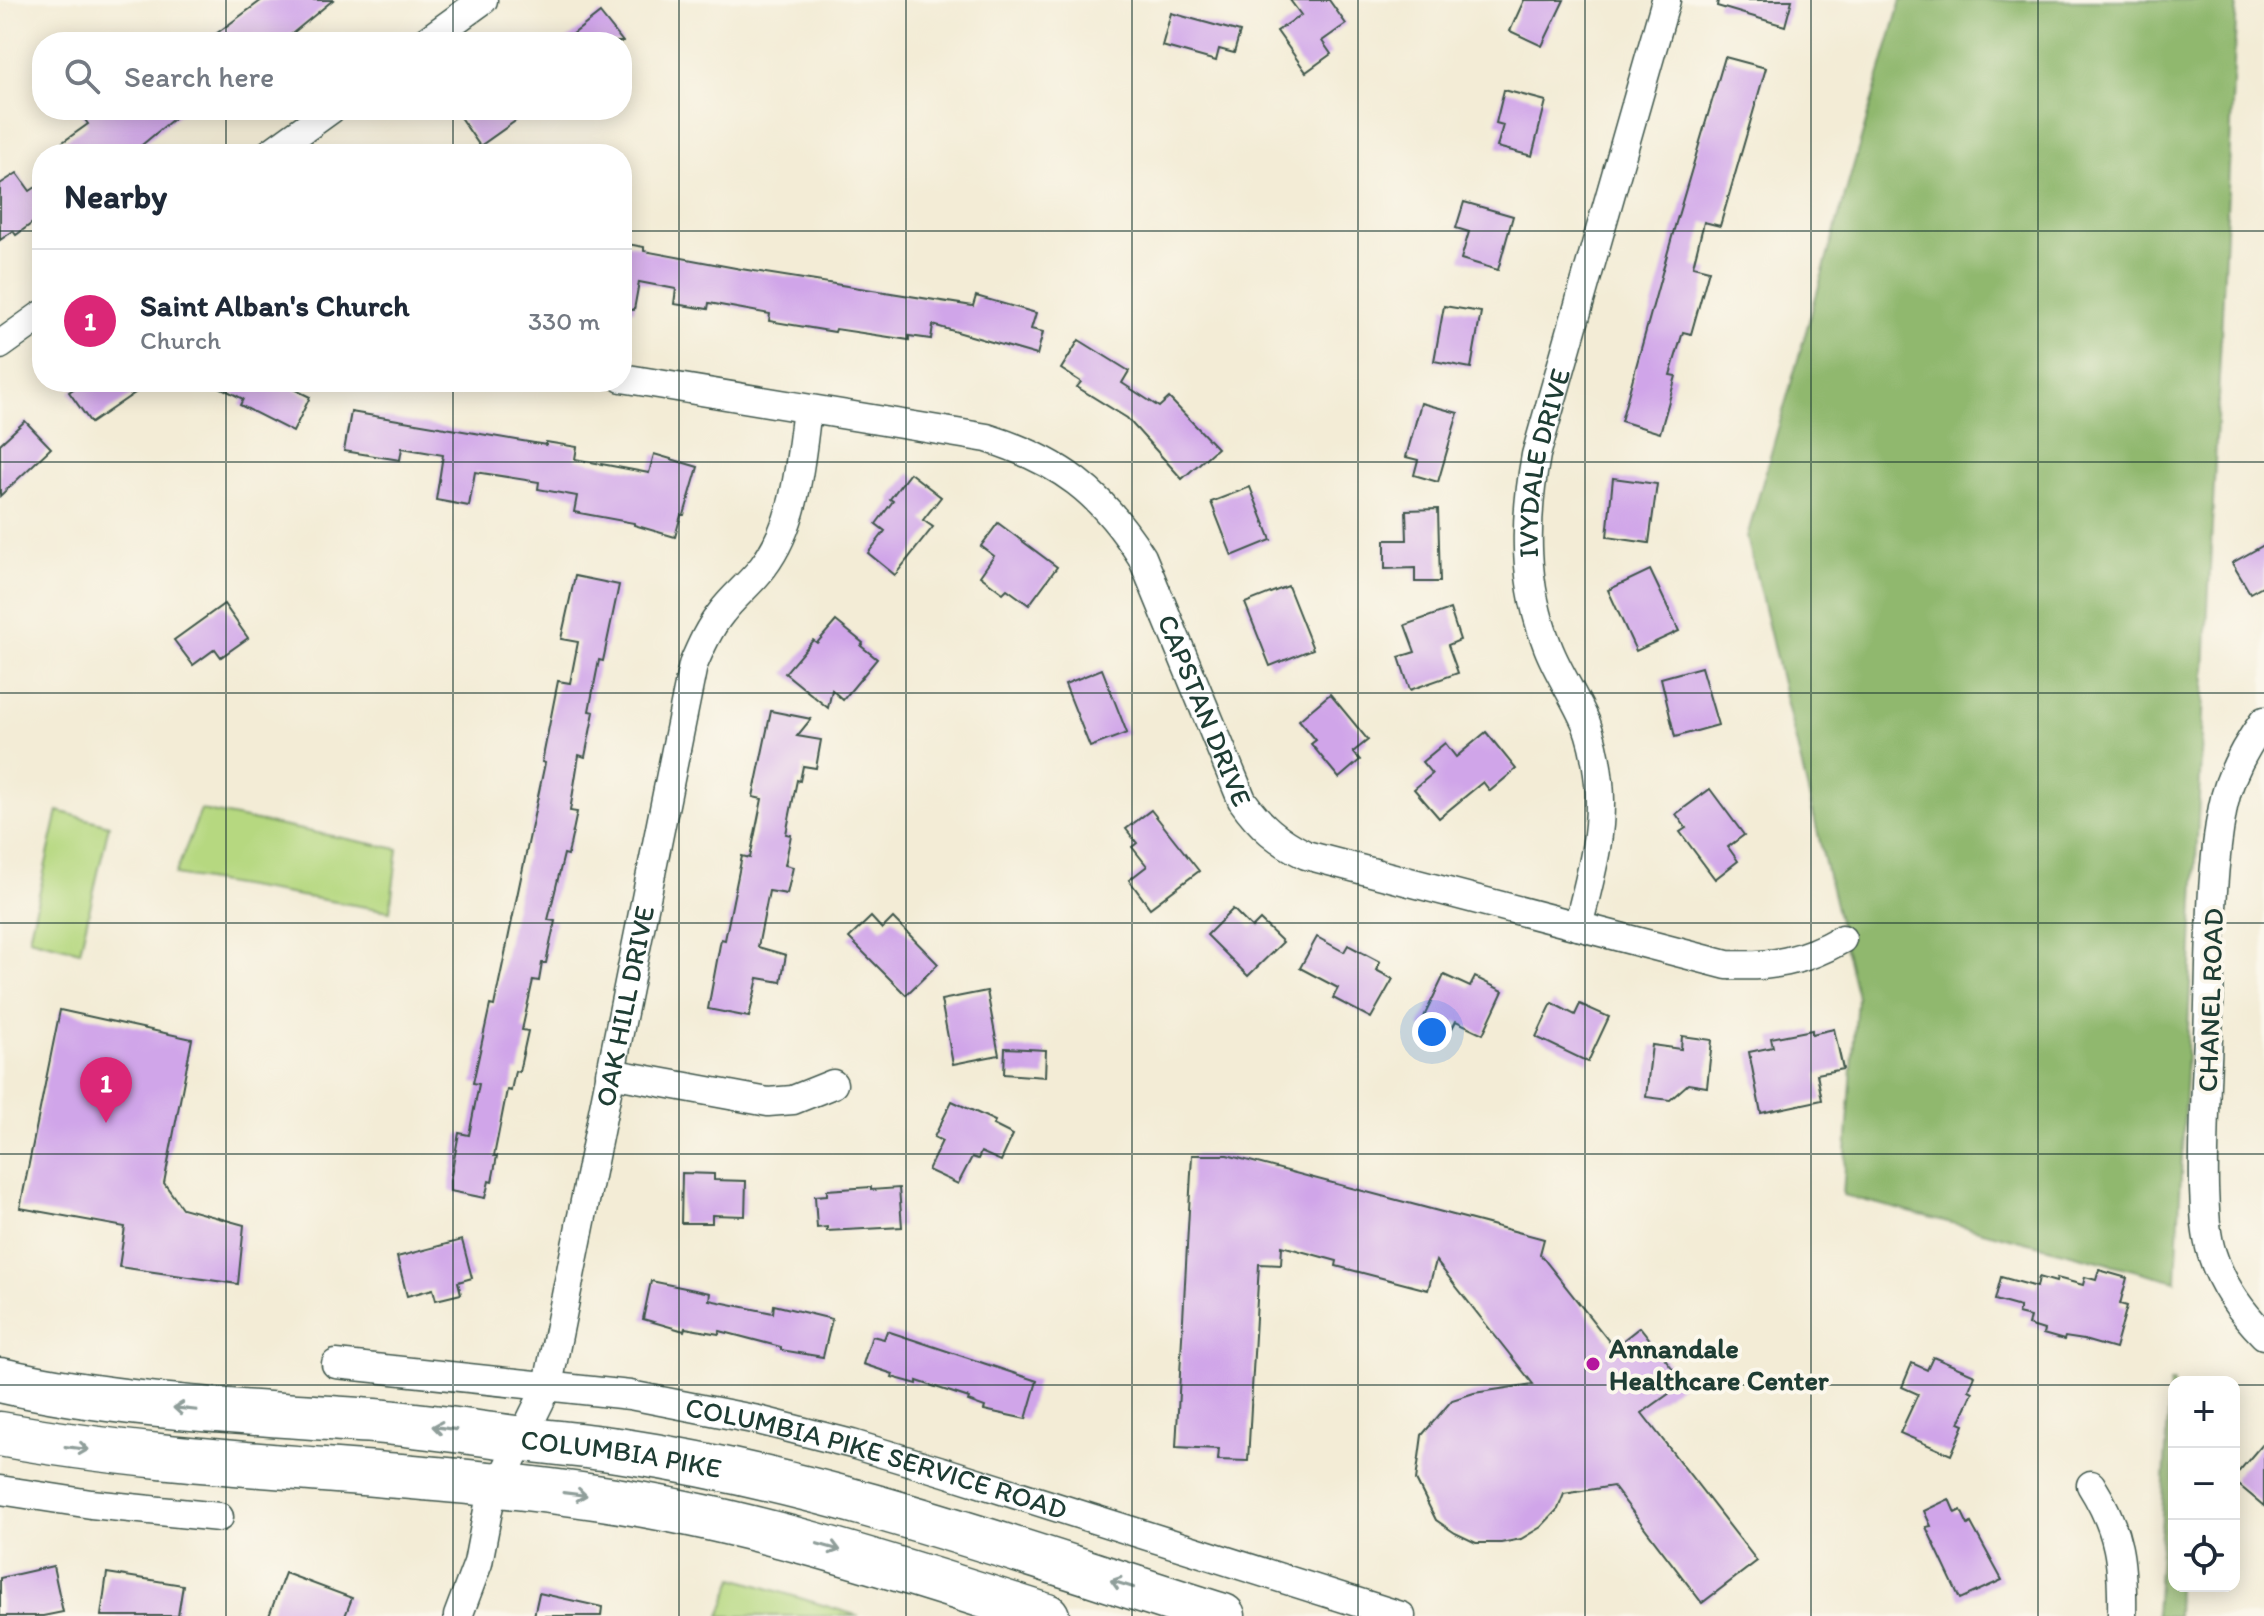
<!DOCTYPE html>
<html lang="en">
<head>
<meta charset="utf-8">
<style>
  :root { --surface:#fff; --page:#f6f6f7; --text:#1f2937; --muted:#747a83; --line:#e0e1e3; --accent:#db2777 }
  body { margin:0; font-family:Itim,sans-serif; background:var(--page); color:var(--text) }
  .controls { position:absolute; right:24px; bottom:24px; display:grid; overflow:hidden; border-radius:16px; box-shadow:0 4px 20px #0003 }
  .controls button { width:72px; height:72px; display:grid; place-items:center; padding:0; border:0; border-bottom:2px solid var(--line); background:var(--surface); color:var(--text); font:40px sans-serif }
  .you { position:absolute; left:1432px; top:1032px; width:28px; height:28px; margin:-20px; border:6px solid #fff; border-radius:50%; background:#1a73e8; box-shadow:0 0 0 12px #1a73e833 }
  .badge { display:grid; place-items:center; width:52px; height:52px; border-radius:50%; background:var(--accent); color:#fff; font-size:26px; font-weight:700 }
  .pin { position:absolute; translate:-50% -66px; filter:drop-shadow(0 2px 4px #0008) }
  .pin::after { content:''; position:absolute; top:42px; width:28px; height:24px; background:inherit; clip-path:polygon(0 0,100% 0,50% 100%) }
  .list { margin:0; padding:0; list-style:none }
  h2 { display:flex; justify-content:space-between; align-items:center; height:104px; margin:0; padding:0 32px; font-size:34px }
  h2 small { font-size:26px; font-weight:400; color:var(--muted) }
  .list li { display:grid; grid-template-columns:52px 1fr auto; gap:24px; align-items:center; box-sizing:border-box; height:144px; padding:0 32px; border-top:2px solid var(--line) }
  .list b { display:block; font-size:30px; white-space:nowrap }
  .list p { margin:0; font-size:26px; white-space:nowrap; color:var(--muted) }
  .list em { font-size:26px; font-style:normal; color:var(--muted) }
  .icon { flex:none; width:44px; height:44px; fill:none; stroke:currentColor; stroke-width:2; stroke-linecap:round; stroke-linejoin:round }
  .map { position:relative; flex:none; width:2264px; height:1616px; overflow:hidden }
  .search { position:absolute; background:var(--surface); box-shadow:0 4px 20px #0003; left:32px; top:32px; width:600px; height:88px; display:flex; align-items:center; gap:20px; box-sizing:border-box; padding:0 28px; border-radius:32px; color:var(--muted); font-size:30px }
  .panel { position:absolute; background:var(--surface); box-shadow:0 4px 20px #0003; left:32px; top:144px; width:600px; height:248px; border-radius:32px }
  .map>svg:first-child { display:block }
</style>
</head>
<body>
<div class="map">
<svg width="2264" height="1616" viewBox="0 0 2264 1616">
  <rect width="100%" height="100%" fill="#fbf7ec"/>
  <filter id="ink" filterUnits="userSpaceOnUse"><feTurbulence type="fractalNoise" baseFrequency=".0125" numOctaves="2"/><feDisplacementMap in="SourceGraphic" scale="16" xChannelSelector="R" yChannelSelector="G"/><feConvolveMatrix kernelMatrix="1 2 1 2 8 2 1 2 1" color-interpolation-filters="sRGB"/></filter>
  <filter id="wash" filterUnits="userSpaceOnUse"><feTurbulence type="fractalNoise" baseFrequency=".006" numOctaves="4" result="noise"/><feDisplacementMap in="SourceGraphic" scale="32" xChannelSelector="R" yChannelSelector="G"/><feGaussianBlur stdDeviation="1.8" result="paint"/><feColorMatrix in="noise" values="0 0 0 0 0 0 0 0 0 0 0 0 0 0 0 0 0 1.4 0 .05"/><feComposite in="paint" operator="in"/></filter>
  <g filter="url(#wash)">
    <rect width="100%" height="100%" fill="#f3ecd6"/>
    <g fill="#b6d880" stroke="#6a8a5a" stroke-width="2">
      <path d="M201 810 398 849 390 911 175 875Z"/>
      <path d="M58 811 109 825 80 951 29 938Z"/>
      <path d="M734 1578 859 1616H720Z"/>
    </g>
    <g fill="#90b86e" stroke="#587a51" stroke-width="2">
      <path d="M1901 0H2237L2176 1281 1843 1195 1857 997 1747 537Z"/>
      <path d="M2170 1383H2174V1586H2178L2177 1616H2156Z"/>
    </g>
    <g id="blocks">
      <g fill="#d0a5e9">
        <path d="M262 0H333L282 42H205Z"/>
        <path d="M1290 0H1329L1346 24 1322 41 1331 54 1306 72 1277 31 1301 15Z"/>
        <path d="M1524 0H1564L1542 46 1510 31Z"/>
        <path d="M1718 0H1792L1785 26 1717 6Z"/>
        <path d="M600 13 623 42H563Z"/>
        <path d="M1171 13 1240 32 1234 53 1219 49 1216 61 1162 46Z"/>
        <path d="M1725 57 1766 68 1720 226 1704 222 1693 266 1709 270 1691 334 1683 332 1670 375 1676 376 1660 433 1621 421 1675 226Z"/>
        <path d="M1504 90 1546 101 1532 156 1497 147 1503 125 1496 123Z"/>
        <path d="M78 110H184L131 154H46L88 124Z"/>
        <path d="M455 110H531L480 146Z"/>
        <path d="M17 173 30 191 42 183V216L16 235 13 231 0 240V184Z"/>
        <path d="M1464 202 1513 216 1498 270 1461 259 1469 232 1456 228Z"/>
        <path d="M622 243 644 247V251L741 269 973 306 976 296 1036 313 1031 329 1043 332 1037 355 933 325 931 339 909 336V340L836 329 835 332 769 321 770 314 709 303 708 309 674 304 676 289 639 282 634 310 622 309Z"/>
        <path d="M1444 306 1481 312 1471 368 1434 361Z"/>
        <path d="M1079 340 1129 371 1122 383 1159 407 1169 398 1217 448 1182 479 1127 418 1077 387 1081 382 1061 369Z"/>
        <path d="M84 382H151L91 423 69 392Z"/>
        <path d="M210 382H279L310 397 293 432 240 405 243 399Z"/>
        <path d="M1421 403 1458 413 1438 482 1414 475 1418 460 1406 457Z"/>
        <path d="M351 412 546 445V442L577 447 575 459 649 473 654 454 698 467 684 515H681L675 537 634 525V523L574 512 577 496 538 489 539 482 475 472 469 506 436 500 443 455 402 448 400 460 344 451Z"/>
        <path d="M25 421 51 448 0 496V444Z"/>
        <path d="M910 473 941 497 923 520 933 527 895 575 868 553 885 531 876 524 893 501 890 499Z"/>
        <path d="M1613 478 1657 484 1649 543 1607 537Z"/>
        <path d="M1250 487 1271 540 1232 556 1211 502Z"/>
        <path d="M1438 509 1440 582H1415V568L1385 569V540H1407L1406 510Z"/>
        <path d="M998 523 1057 567 1029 605 1007 589 1003 593 980 576 994 556 981 546Z"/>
        <path d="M2264 545V585L2250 593 2232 563Z"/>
        <path d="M1650 570 1679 631 1636 651 1608 590Z"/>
        <path d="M575 576 619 585 603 661 599 660 589 711 594 712 585 757 579 755 570 811 577 812 568 855 564 854 548 920 555 921 546 963H542L539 981 533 980 522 1030 528 1031 519 1072 515 1071 511 1091 507 1090 494 1156H497L492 1182 489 1181 485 1198 450 1191V1181L459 1133 469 1135 479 1084 473 1083 490 1005 494 1006 545 763 542 762 558 681 570 683 578 642 561 639Z"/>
        <path d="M1288 586 1313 649 1270 666 1245 603Z"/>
        <path d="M224 604 248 638 221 657 215 649 193 665 174 640Z"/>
        <path d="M1450 609 1460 640 1448 645 1458 673 1410 690 1399 657 1415 652 1405 625Z"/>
        <path d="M836 621 863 643 861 646 877 659 843 700 832 690 828 708 785 673 813 640 817 643Z"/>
        <path d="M1701 667 1718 725 1675 737 1661 678Z"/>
        <path d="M1102 669 1127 733 1090 747 1065 684Z"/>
        <path d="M1330 694 1368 740 1353 752 1360 760 1339 778 1311 744 1316 740 1299 720Z"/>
        <path d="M771 711 811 719 797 736 821 740 816 768 803 766 800 781 797 780 786 834 791 835 785 865 793 867 787 894 769 891 758 947 786 955 781 982 758 978 749 1017 708 1009 721 939 725 940 742 856 750 858 762 799 753 797Z"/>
        <path d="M1486 732 1516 769 1490 791 1483 782 1439 818 1414 789 1432 774 1422 762 1445 743 1456 757Z"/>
        <path d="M1710 789 1744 835 1728 847 1738 861 1715 879 1680 832 1686 828 1676 814Z"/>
        <path d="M1151 810 1199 871 1150 908 1129 880 1147 866 1132 847 1137 843 1126 829Z"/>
        <path d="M1233 909 1252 928 1260 920 1283 942 1248 976 1207 935Z"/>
        <path d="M871 917 882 929 893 918 938 964 906 995 849 938Z"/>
        <path d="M1317 937 1344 952 1348 945 1380 962 1376 970 1393 979 1371 1018 1333 998 1338 988 1300 968Z"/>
        <path d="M1444 975 1470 987 1475 977 1503 991 1483 1034 1456 1021 1446 1040 1419 1027Z"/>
        <path d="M987 991 999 1055 953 1064 941 1000Z"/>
        <path d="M1552 1003 1575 1015 1580 1004 1609 1017 1588 1062 1536 1037Z"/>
        <path d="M60 1010 192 1039 164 1183 182 1208 244 1225 238 1284 119 1267 125 1227 20 1208Z"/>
        <path d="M1834 1029 1843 1069 1817 1074 1822 1100 1761 1113 1749 1052 1773 1047 1771 1038 1812 1030V1034Z"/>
        <path d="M1682 1036 1712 1040 1707 1087 1688 1084 1670 1100 1646 1097 1652 1045 1681 1049Z"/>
        <path d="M1005 1048 1046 1050 1045 1077 1004 1074Z"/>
        <path d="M952 1101 995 1121 993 1125 1013 1135 1001 1161 981 1152 978 1159 972 1157 958 1184 928 1170 942 1141 934 1137Z"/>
        <path d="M1192 1155H1227L1544 1239 1540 1254 1612 1345 1615 1342 1617 1345 1640 1327 1684 1383 1642 1413 1757 1561 1702 1603 1613 1486 1564 1494 1558 1509 1541 1527 1521 1539 1501 1543H1476L1455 1533 1436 1520 1416 1480 1422 1435 1452 1400 1474 1393 1533 1384 1436 1261 1428 1290 1336 1266 1337 1261 1282 1246 1281 1265 1259 1264 1248 1461 1218 1460 1219 1449 1176 1447Z"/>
        <path d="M682 1173 714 1174V1180L746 1181 745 1216 712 1215V1223H681Z"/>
        <path d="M871 1187V1190L899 1188 902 1227 827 1231V1227L817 1228 815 1196 827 1195V1190Z"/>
        <path d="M462 1240 472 1278 458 1282 461 1294 436 1300 433 1289 407 1296 397 1257Z"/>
        <path d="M2099 1270 2127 1278 2120 1304 2127 1306 2115 1349 2084 1340 2065 1337 2064 1340 2043 1334 2044 1330 2028 1325 2030 1317 2018 1314 2020 1307 1995 1300 2001 1277 2037 1287 2039 1277 2056 1282 2057 1278 2083 1285 2085 1277 2096 1280Z"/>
        <path d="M651 1281 710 1293 709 1300 773 1313 774 1305 832 1319 823 1357 781 1350V1347L720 1331 719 1334 685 1328 684 1331 643 1319Z"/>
        <path d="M887 1331 1037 1381 1026 1419 984 1410 985 1407 968 1401 969 1398 917 1381V1384L892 1377 893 1374 863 1364 872 1336 884 1339Z"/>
        <path d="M1933 1357 1975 1375 1969 1390 1973 1392 1959 1423 1964 1425 1951 1455 1900 1433 1918 1394 1902 1387 1912 1363 1927 1370Z"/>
        <path d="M2264 1442V1506L2234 1481V1477Z"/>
        <path d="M1949 1499 1955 1513 1961 1510 1968 1525 1971 1523 2002 1580 1960 1599 1926 1527 1931 1526 1924 1511Z"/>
        <path d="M53 1566 63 1612 43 1616H0V1578Z"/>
        <path d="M107 1573 183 1585 178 1616H101Z"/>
        <path d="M285 1573 352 1598 345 1616H269Z"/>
        <path d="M539 1593 602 1607 601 1616H534Z"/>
      </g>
    </g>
  </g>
  <g filter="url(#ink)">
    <use href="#blocks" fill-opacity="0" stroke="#3f574c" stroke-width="2"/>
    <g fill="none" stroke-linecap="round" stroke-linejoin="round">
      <defs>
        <g id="street">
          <path d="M425 42 483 0"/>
          <path d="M269 154 330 110"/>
          <path d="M0 345 42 315"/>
          <path id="s1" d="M622 378 987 438C1060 461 1101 492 1142 557L1242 800C1260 826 1278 841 1306 855L1727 965C1772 967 1802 962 1842 939"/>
          <path d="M2264 721C2245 747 2229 775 2223 807 2209 879 2211 963 2208 1037 2206 1087 2203 1138 2204 1188 2205 1210 2205 1233 2212 1254 2222 1285 2241 1312 2264 1335"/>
          <path id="s2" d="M1578 926C1590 879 1604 831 1599 782 1597 763 1593 741 1586 723 1575 697 1558 673 1548 647 1523 585 1524 520 1536 455L1666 0"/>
          <path d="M610 1073 768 1102 793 1100 833 1084"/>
          <path id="s3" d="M336 1364 630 1395 758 1420 852 1444 945 1472 1401 1616"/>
          <path d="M2091 1485C2120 1531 2123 1563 2122 1616"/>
          <path d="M0 1490 91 1504 219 1517"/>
          <path id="s4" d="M458 1616 478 1563 489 1505 548 1385 693 665C701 646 709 628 722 612 734 596 751 583 763 567 797 522 800 462 807 409"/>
        </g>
        <g id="primary">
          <path id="s5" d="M0 1380C124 1408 248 1412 374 1421 425 1425 474 1433 524 1439 557 1443 591 1446 624 1451 829 1482 1026 1554 1223 1616"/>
          <path d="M0 1434C199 1470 402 1468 602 1498 755 1521 900 1569 1047 1616"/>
        </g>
      </defs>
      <use href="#street" stroke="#3f574c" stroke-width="31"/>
      <use href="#primary" stroke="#3f574c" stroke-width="47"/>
      <use href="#street" stroke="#fff" stroke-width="28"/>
      <use href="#primary" stroke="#fff" stroke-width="44"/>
    </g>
    <defs><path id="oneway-shaft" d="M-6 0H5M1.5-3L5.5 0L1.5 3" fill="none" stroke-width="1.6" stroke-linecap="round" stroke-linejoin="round" transform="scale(2)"/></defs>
    <g stroke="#8f9e9a">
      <use href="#oneway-shaft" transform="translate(185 1409) rotate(-174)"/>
      <use href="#oneway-shaft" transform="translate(444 1428) rotate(-172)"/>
      <use href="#oneway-shaft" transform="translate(77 1448) rotate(7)"/>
      <use href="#oneway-shaft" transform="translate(575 1494) rotate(7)"/>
      <use href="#oneway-shaft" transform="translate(829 1547) rotate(16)"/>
      <use href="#oneway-shaft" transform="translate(1122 1584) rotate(-163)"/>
    </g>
  </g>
  <path fill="none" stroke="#1f3d34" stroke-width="2" stroke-opacity="0.55" d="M226 0V42M453 0V42M679 0V1616M906 0V1616M1132 0V1616M1358 0V1616M1585 0V1616M1811 0V1616M2038 0V1616M226 110V154M453 110V154M0 231H42M622 231H2264M226 382V1616M453 382V1616M0 462H2264M0 693H2264M0 923H2264M0 1154H2264M0 1385H2174M2234 1385H2264"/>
  <circle fill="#b5179e" stroke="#fbf7ec" stroke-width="3" cx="1593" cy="1364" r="8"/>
  <g text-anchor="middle" stroke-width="8" stroke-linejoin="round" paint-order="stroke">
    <g font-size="28" fill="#1f3d34" stroke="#fbf7ec">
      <text dy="10" stroke="none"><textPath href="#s2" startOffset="480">IVYDALE DRIVE</textPath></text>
      <text dy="10" stroke="none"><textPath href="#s1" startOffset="736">CAPSTAN DRIVE</textPath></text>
      <text transform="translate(2210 1000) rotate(-88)" y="10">CHANEL ROAD</text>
      <text dy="10" stroke="none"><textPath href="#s4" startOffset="636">OAK HILL DRIVE</textPath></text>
      <text dy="10" stroke="none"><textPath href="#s5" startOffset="626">COLUMBIA PIKE</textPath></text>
      <text dy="10" stroke="none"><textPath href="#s3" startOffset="550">COLUMBIA PIKE SERVICE ROAD</textPath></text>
    </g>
    <g font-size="28" font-weight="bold" fill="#1f3d34" stroke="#fbf7ec" text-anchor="start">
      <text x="1609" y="1358">Annandale<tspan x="1609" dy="32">Healthcare Center</tspan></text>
    </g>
  </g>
</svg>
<div class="controls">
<button>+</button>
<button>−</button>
<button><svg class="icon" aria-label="locate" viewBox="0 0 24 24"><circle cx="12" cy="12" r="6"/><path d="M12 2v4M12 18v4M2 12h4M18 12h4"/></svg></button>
</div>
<div class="you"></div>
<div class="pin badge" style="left:106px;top:1123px">1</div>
<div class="search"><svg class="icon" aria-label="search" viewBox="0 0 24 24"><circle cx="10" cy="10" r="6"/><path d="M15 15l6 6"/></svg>Search here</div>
<section class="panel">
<h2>Nearby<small></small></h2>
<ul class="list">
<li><span class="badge">1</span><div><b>Saint Alban's Church</b><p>Church</p></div><em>330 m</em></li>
</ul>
</section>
</div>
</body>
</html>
